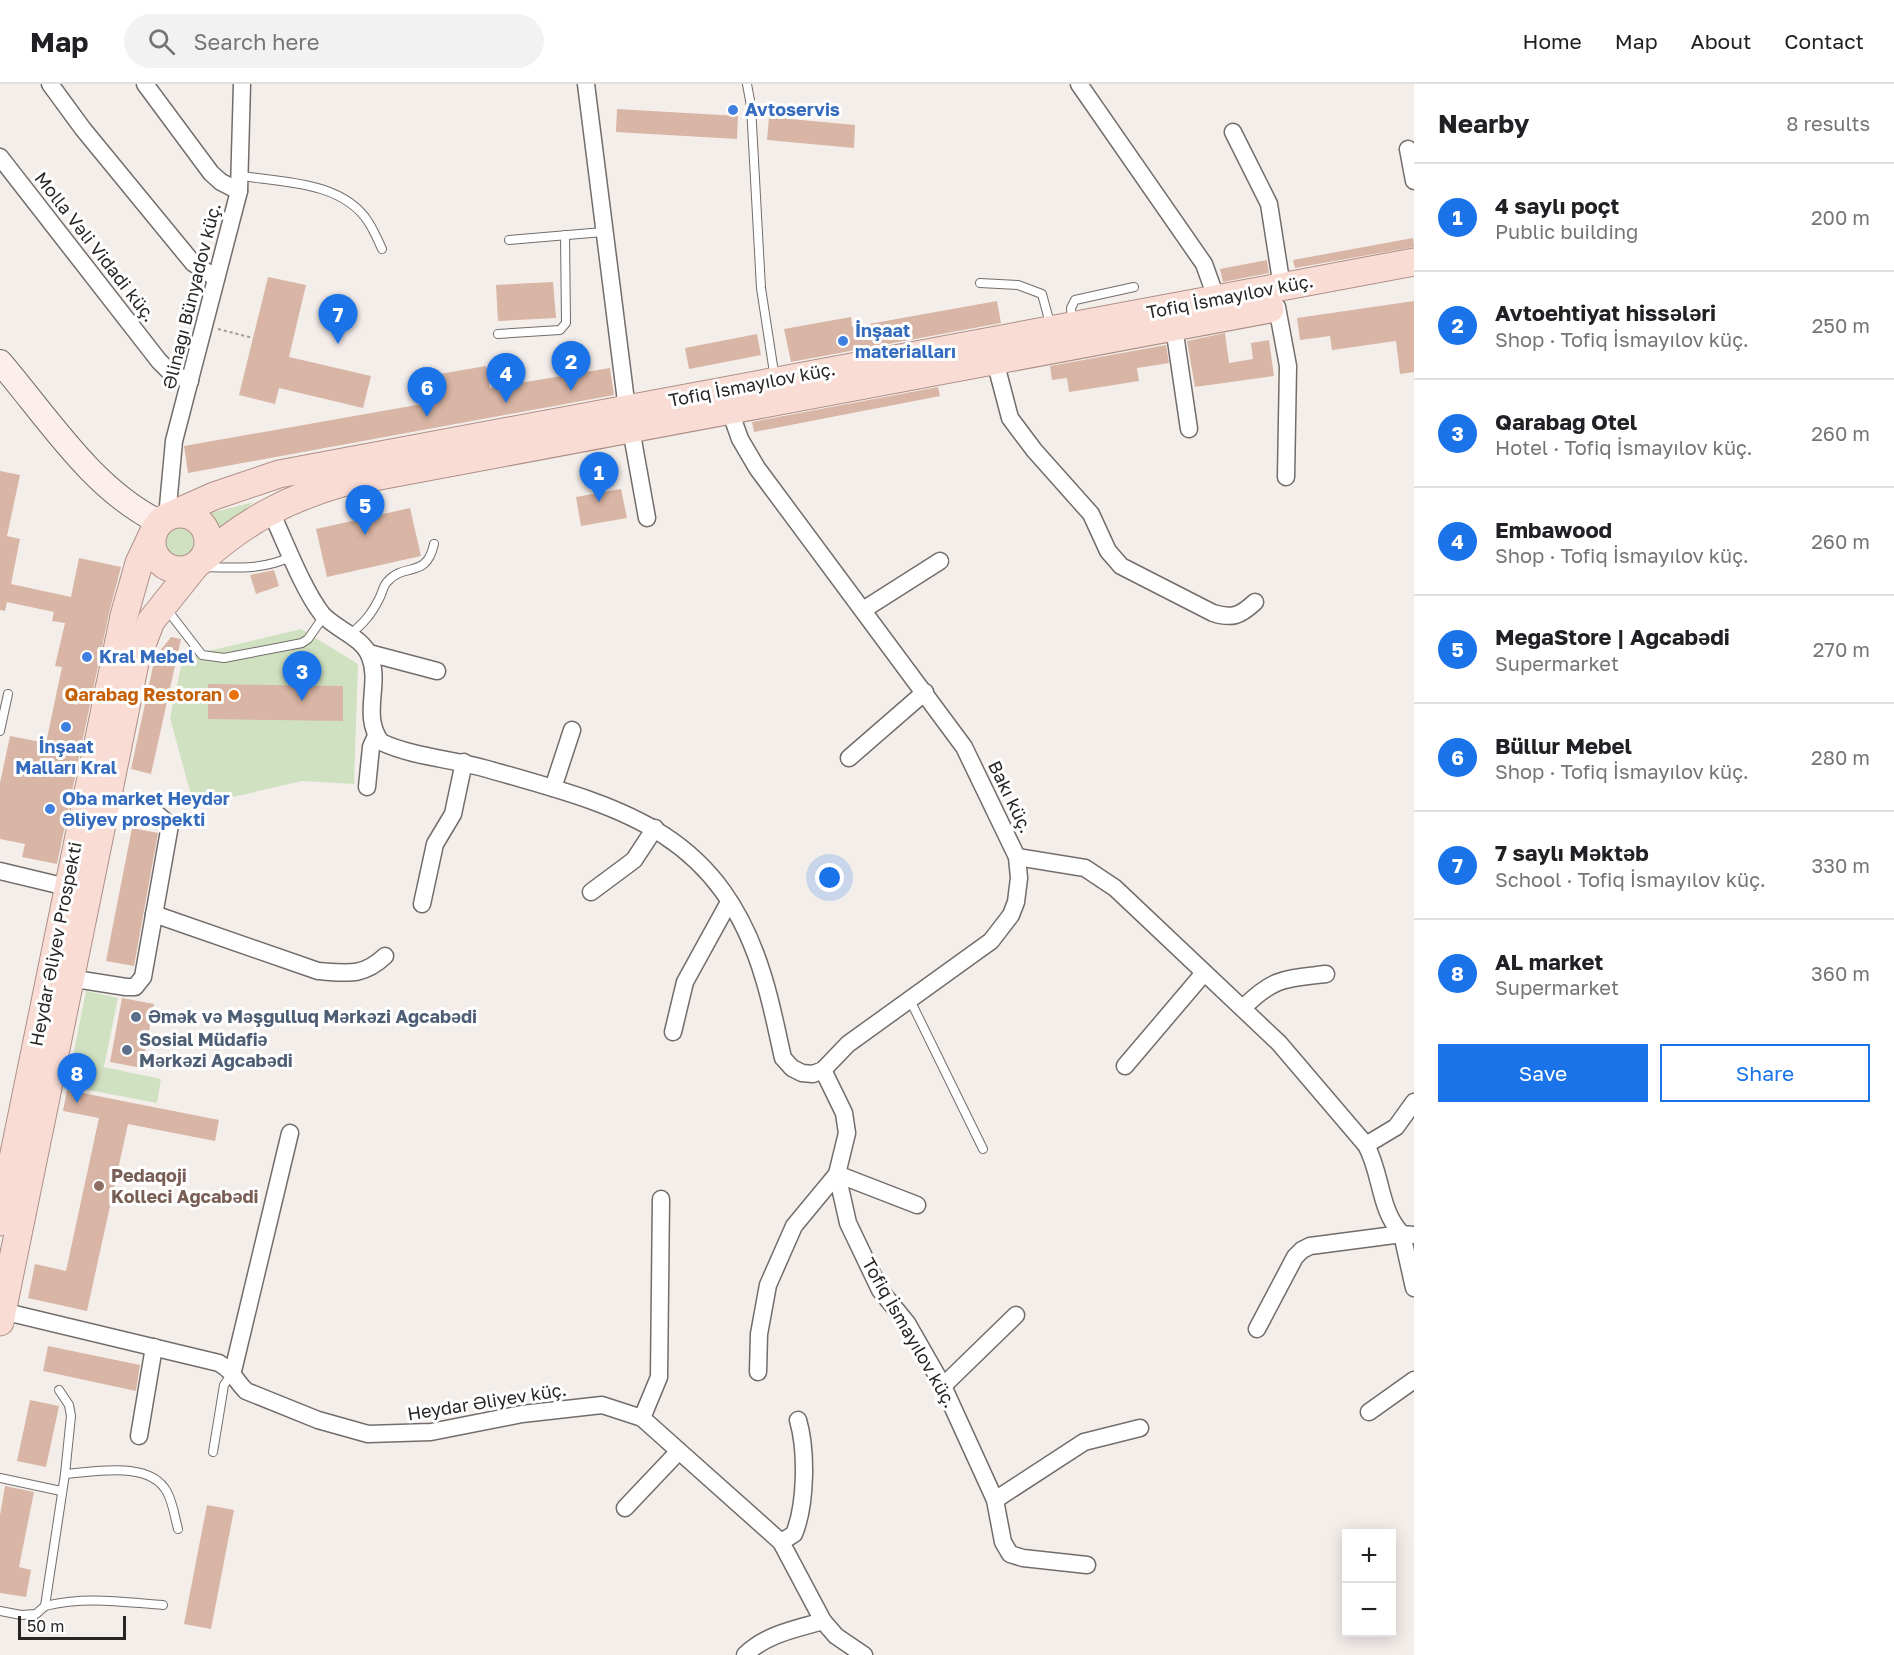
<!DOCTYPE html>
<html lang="en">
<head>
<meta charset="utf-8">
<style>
  :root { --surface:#fff; --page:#f2f2f2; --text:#202124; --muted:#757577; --line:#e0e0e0; --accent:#1a73e8 }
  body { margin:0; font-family:"Golos Text",sans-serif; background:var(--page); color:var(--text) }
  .controls { position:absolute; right:18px; bottom:18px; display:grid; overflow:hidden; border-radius:0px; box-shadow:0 3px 15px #0003 }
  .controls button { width:54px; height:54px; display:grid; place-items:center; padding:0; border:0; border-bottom:2px solid var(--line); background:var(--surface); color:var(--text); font:30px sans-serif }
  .scale { position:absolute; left:18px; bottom:15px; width:108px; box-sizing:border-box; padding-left:6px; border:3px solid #282624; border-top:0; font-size:16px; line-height:21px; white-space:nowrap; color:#282624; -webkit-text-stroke:4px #fff; paint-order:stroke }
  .you { position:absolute; left:830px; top:794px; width:21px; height:21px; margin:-15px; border:4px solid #fff; border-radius:50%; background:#1a73e8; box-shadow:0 0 0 9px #1a73e833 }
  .badge { display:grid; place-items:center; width:39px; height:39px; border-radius:50%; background:var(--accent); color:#fff; font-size:20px; font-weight:700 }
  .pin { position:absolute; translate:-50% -50px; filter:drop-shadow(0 2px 3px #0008) }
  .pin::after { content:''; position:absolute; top:32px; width:21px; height:18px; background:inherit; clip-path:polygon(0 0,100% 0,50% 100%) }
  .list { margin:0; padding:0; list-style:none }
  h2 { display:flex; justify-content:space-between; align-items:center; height:78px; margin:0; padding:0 24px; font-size:26px }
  h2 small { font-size:20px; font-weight:400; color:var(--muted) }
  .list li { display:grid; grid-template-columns:39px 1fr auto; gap:18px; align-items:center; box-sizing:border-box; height:108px; padding:0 24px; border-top:2px solid var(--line) }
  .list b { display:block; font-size:22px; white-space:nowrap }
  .list p { margin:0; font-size:20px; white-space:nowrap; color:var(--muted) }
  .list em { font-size:20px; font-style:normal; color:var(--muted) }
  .actions { display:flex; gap:12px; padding:18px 24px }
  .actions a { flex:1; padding:14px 0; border:2px solid var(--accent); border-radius:0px; text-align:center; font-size:21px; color:var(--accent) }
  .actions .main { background:var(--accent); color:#fff }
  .icon { flex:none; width:33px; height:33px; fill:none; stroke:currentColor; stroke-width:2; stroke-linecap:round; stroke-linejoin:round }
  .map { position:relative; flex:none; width:1414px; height:1571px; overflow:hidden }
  header { display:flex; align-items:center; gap:36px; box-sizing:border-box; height:84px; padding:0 30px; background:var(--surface); border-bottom:2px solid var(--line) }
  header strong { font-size:28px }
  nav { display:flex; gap:33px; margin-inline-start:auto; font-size:21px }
  .search { width:420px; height:54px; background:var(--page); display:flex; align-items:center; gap:15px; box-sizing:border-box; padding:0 21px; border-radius:33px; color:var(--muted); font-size:22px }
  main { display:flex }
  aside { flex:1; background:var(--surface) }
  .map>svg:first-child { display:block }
</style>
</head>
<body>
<header>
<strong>Map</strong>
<div class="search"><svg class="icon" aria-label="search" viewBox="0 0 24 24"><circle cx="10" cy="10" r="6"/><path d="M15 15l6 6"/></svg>Search here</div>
<nav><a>Home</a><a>Map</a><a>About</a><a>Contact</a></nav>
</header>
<main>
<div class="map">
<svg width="1414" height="1571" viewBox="0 0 1414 1571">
  <rect width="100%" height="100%" fill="#f4eeeb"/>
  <g fill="#d0e1c1">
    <path d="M254 418 217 448 206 430Z"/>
    <circle cx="178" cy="458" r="16"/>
    <path d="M301 545 358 580 354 700 302 697 194 722 170 634 183 573Z"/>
    <path d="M86 907 118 914 104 983 161 995 157 1019 67 1002Z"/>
  </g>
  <g fill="#d8b5a4">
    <path d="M617 25 738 32 737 55 616 48Z"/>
    <path d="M769 33 855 41 854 64 767 56Z"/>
    <path d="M1413 154 1414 163 1295 184 1293 176Z"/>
    <path d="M1267 176 1269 189 1223 198 1220 185Z"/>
    <path d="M268 193 306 201 289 273 371 292 363 324 279 304 275 320 239 311Z"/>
    <path d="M553 198 556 234 498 237 496 201Z"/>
    <path d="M997 217 1001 239 791 278 784 245 851 233 852 243Z"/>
    <path d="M1414 217V288L1400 290 1396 257 1332 266 1330 252 1300 256 1297 234Z"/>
    <path d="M1225 249 1229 279 1253 275 1251 259 1269 256 1274 292 1195 303 1187 257Z"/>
    <path d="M757 250 761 271 689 285 685 264Z"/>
    <path d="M1166 261 1169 279 1137 284 1139 297 1069 308 1067 294 1052 296 1050 282Z"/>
    <path d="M486 282 490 304 610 284 614 311 188 389 184 362 439 317 434 291Z"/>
    <path d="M938 303 940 312 754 348 752 338Z"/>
    <path d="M0 387 20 391 7 452 20 455 11 500 71 513 79 474 121 483 109 529 57 780 22 773 25 760 0 755V699L10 652 46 659 62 583 55 582 65 539 52 537 54 528 7 518 5 527 0 526Z"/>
    <path d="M621 405 627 434 581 442 576 413Z"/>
    <path d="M410 424 421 472 327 493 316 445Z"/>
    <path d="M274 486 279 502 256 510 250 491Z"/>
    <path d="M171 553 181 555 151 690 131 685 155 573Z"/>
    <path d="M208 600 343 602V637L208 635Z"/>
    <path d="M132 744 158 749 134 882 106 877Z"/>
    <path d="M122 914 154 920 142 984 110 978Z"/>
    <path d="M67 1006 219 1036 215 1057 128 1040 87 1227 28 1214 35 1180 66 1187 99 1034 63 1027Z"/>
    <path d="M48 1262 140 1281 136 1307 43 1287Z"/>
    <path d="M30 1316 59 1322 46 1383 17 1377Z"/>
    <path d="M5 1402 34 1408 19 1483 31 1486 26 1513 0 1509V1431Z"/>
    <path d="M207 1421 234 1426 211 1545 184 1540Z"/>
  </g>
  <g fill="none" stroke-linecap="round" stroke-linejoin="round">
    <defs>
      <g id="lane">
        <path d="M747 0 751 22 761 204 775 295"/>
        <path d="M241 92C284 98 344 98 369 139 374 147 378 156 382 165"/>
        <path d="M509 156 603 148"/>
        <path d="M980 199 1018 201 1042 210 1051 243"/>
        <path d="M1072 239 1071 224 1075 216 1134 203"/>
        <path d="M498 250 560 246 566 239 565 151"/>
        <path d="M205 483C235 484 265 486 292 472"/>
        <path d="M165 523 202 571 224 574 302 559 308 555 324 532"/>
        <path d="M349 551C363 540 371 531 379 515 382 510 383 502 387 498 405 477 426 496 434 460"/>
        <path d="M0 647 8 610"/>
        <path d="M910 916 983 1065"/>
        <path d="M59 1306 69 1321 71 1332 65 1390"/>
        <path d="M213 1368 224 1301 233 1288"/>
        <path d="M0 1394 61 1407"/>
        <path d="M45 1522C85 1512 123 1518 163 1521"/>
        <path d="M0 1527 21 1531 36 1530 45 1522 65 1390C95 1388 150 1376 167 1408 173 1419 175 1434 178 1445"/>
      </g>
      <g id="street">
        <path d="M50 0 83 45 193 179 216 194"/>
        <path d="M145 0 211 89 221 98 239 107"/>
        <path d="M586 0 627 325"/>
        <path d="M1079 0 1204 180 1217 216"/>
        <path d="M1233 48 1269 120 1282 203"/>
        <path d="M1408 65 1414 97"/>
        <path d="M0 73 159 277 171 289 190 297"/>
        <path d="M1277 223 1288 282 1286 393"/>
        <path d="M1174 243 1189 345"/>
        <path d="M995 277 1010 334 1034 366 1091 430 1108 467 1121 482 1213 529C1232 535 1240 532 1255 518"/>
        <path d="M730 327 740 355 757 384 964 663 1017 773 1085 784 1115 804 1279 959 1366 1061C1382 1090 1379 1127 1402 1150L1414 1151"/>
        <path d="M631 345 647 434"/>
        <path d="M270 426C285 457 302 504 322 530 335 545 363 553 370 573 381 600 361 632 381 658 413 673 453 675 487 685 621 723 720 746 764 895 772 921 777 948 783 974L792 984 802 989 813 990 823 986 848 960 991 857 1011 831 1016 818 1019 794 1017 773"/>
        <path d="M167 433 174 357 239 107 242 0"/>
        <path d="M863 526 940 477"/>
        <path d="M369 569 437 587"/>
        <path d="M849 674 925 608"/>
        <path d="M367 703 371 663 376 652"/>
        <path d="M553 704 572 646"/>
        <path d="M0 787 75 805"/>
        <path d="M591 808 634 776 655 744"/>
        <path d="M422 820 435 760 453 730 464 678"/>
        <path d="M154 830 318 887C347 889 363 893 385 872"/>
        <path d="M69 894 126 903H135L143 893 170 741 157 730 104 721"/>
        <path d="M1243 924C1274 893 1285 895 1326 890"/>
        <path d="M673 948 685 898 729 818"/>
        <path d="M1125 982 1204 889"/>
        <path d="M823 986 844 1029 847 1049 837 1090 848 1139 880 1206 907 1239 943 1302 995 1416 1003 1458 1010 1470 1023 1474 1087 1481"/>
        <path d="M1366 1061 1396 1043 1414 1018"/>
        <path d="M2 1227 219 1279C235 1289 234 1295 246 1307L318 1336 368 1350 431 1348 522 1330 602 1321 642 1334 781 1458 823 1537 836 1552 864 1571"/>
        <path d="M1257 1245 1295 1173 1302 1166 1310 1162 1402 1150 1414 1204"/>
        <path d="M233 1287 290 1049"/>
        <path d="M758 1288 759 1250 768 1201 794 1142 837 1090 917 1121"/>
        <path d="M943 1302 1016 1231"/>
        <path d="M1369 1328 1414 1296"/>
        <path d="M642 1334 659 1293 661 1115"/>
        <path d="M139 1352 154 1263"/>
        <path d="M995 1416 1084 1358 1140 1344"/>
        <path d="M625 1424 679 1367"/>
        <path d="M781 1458 794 1450C806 1421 807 1367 798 1336"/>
        <path d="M745 1571C766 1550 796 1545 823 1537"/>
      </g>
      <path id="secondary" d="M0 278C48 334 92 405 159 438"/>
      <g id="primary">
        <circle cx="180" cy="458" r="28"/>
        <path d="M167 433 214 412 279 390 1414 178"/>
        <path d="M202 476C244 438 288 414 342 399L1270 225"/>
        <path d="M0 1138 124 532 139 479 155 445"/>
        <path d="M0 1238 135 579 151 537 195 482"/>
      </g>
    </defs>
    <use href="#lane" stroke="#726d6a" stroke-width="10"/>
    <use href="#street" stroke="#726d6a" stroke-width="19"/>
    <use href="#secondary" stroke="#726d6a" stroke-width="26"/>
    <use href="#primary" stroke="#ad8f85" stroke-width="29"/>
    <path stroke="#a09c99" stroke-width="2" stroke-dasharray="3 3" stroke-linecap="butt" d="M218 245 253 254"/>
    <use href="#lane" stroke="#fff" stroke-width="8"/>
    <use href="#street" stroke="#fff" stroke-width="16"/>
    <use href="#secondary" stroke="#fceeea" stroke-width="24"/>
    <use href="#primary" stroke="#f9ddd5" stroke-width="27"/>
  </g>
  <g fill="#3f7fe0" stroke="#fff" stroke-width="2">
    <circle cx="733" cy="26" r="6"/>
    <circle cx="843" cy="257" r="6"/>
    <circle cx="87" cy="573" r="6"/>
    <circle cx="66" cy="643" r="6"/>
    <circle cx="50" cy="725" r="6"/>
  </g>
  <circle fill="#e8710a" stroke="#fff" stroke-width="2" cx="234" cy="611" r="6"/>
  <g fill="#5c6f8a" stroke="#fff" stroke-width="2">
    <circle cx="136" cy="933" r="6"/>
    <circle cx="127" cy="966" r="6"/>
  </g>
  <circle fill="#8d6e63" stroke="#fff" stroke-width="2" cx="99" cy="1102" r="6"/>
  <g text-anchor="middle" stroke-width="6" stroke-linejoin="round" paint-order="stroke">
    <g font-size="18" font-weight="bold" fill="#366cbe" stroke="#fff" text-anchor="start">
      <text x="745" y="32">Avtoservis</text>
      <text x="855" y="253">İnşaat<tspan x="855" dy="21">materialları</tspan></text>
      <text x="99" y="579">Kral Mebel</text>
      <text x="66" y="669" text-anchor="middle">İnşaat<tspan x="66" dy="21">Malları Kral</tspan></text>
      <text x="62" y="721">Oba market Heydər<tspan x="62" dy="21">Əliyev prospekti</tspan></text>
    </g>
    <g font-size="18" fill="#282624" stroke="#fff">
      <text transform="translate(95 163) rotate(52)" y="6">Molla Vəli Vidadi küç.</text>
      <text transform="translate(192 212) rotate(-76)" y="6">Əlinağı Bünyadov küç.</text>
      <text transform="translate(1230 213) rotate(-11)" y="6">Tofiq İsmayılov küç.</text>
      <text transform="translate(752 301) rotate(-11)" y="6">Tofiq İsmayılov küç.</text>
      <text transform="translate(1010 713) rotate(64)" y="6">Bakı küç.</text>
      <text transform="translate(56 860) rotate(-79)" y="6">Heydar Əliyev Prospekti</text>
      <text transform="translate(909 1249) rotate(60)" y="6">Tofiq İsmayılov küç.</text>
      <text transform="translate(487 1318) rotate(-9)" y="6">Heydar Əliyev küç.</text>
    </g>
    <g font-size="18" font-weight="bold" fill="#c56008" stroke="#fff" text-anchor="end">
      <text x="222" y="617">Qarabağ Restoran</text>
    </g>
    <g font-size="18" font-weight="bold" fill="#4e5e75" stroke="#fff" text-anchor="start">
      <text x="148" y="939">Əmək və Məşğulluq Mərkəzi Ağcabədi</text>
      <text x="139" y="962">Sosial Müdafiə<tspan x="139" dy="21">Mərkəzi Ağcabədi</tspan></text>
    </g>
    <g font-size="18" font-weight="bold" fill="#785e54" stroke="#fff" text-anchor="start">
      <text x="111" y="1098">Pedaqoji<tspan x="111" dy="21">Kolleci Ağcabədi</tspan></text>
    </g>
  </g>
</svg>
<div class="controls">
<button>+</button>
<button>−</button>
</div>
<div class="scale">50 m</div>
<div class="you"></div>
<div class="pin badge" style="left:599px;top:418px">1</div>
<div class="pin badge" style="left:571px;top:307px">2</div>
<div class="pin badge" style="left:302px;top:617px">3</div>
<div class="pin badge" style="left:506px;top:319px">4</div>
<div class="pin badge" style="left:365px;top:451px">5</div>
<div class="pin badge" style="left:427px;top:333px">6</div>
<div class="pin badge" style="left:338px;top:260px">7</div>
<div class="pin badge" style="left:77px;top:1019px">8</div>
</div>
<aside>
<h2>Nearby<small>8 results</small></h2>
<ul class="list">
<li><span class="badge">1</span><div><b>4 saylı poçt</b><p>Public building</p></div><em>200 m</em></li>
<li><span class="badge">2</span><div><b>Avtoehtiyat hissələri</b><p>Shop · Tofiq İsmayılov küç.</p></div><em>250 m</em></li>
<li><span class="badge">3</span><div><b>Qarabağ Otel</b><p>Hotel · Tofiq İsmayılov küç.</p></div><em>260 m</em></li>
<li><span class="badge">4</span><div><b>Embawood</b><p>Shop · Tofiq İsmayılov küç.</p></div><em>260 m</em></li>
<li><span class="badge">5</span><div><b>MegaStore | Ağcabədi</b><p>Supermarket</p></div><em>270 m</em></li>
<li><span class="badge">6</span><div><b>Büllur Mebel</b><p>Shop · Tofiq İsmayılov küç.</p></div><em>280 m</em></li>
<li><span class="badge">7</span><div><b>7 saylı Məktəb</b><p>School · Tofiq İsmayılov küç.</p></div><em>330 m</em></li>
<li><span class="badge">8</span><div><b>AL market</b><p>Supermarket</p></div><em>360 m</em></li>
</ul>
<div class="actions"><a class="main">Save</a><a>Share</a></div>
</aside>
</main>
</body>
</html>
